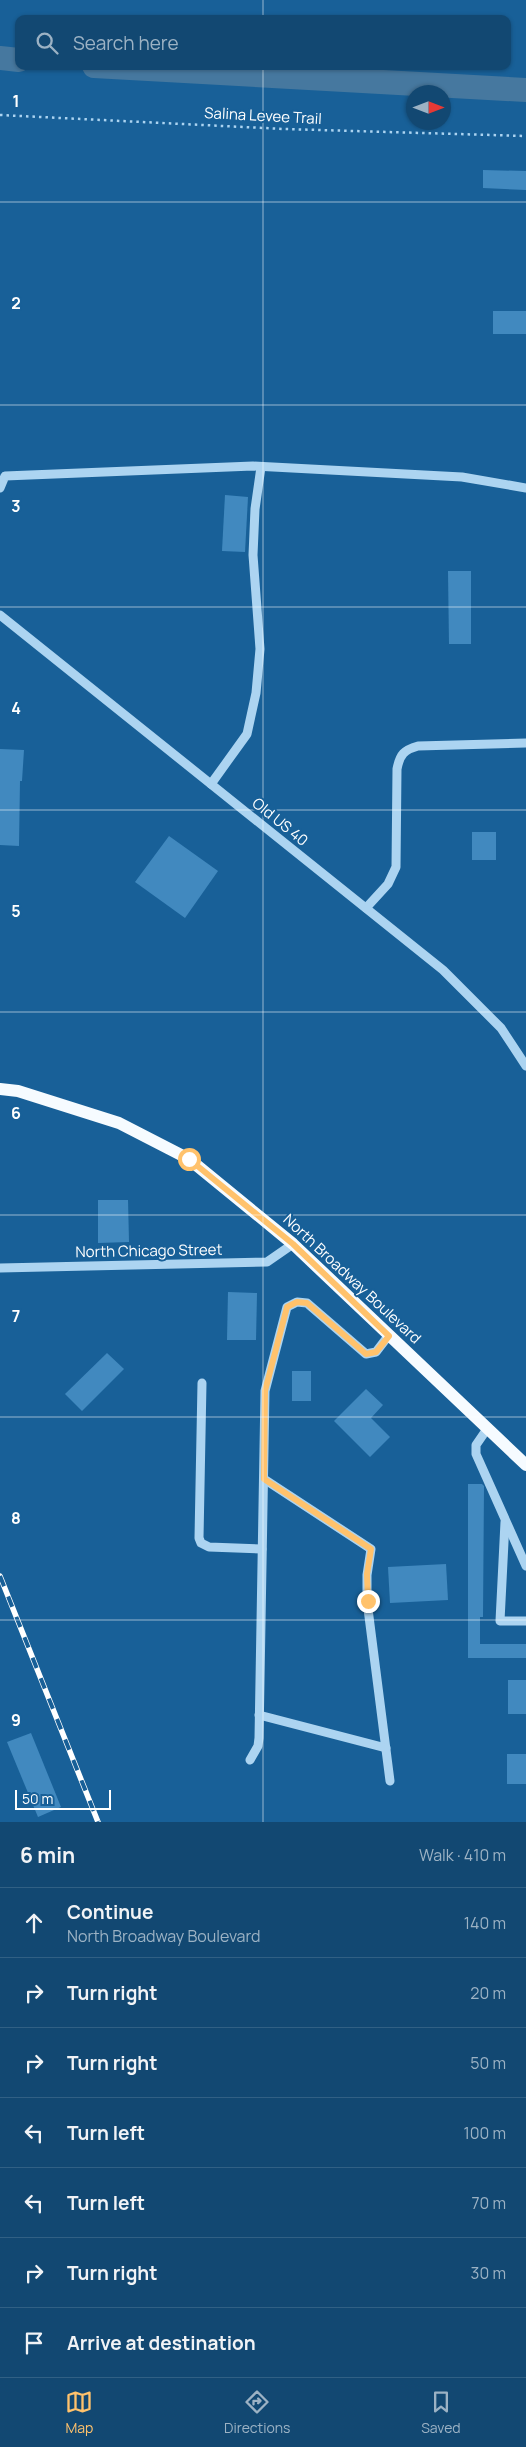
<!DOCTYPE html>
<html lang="en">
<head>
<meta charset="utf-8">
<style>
  :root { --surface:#124872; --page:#1b4f77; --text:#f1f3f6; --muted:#9cb2c4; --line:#316084; --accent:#ffc26c }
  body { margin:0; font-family:Manrope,sans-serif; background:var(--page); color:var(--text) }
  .compass { position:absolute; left:406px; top:85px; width:45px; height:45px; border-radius:50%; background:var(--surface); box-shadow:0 1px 4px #0004; rotate:90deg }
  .scale { position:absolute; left:15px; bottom:12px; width:96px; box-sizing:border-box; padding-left:5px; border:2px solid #fff; border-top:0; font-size:14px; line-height:18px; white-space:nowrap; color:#fff; -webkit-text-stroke:4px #186098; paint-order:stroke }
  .stop { position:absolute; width:15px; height:15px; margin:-11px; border:4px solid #ffc26c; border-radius:50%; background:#fff }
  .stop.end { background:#ffc26c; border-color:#fff; box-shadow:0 1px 5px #0008 }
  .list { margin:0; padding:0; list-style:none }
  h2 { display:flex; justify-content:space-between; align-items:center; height:65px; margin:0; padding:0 20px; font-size:21px }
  h2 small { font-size:16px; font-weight:400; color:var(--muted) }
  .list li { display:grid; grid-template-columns:32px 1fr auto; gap:15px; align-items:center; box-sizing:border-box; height:70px; padding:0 20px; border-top:1px solid var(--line) }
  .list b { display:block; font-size:19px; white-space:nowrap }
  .list p { margin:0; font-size:16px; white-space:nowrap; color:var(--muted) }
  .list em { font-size:16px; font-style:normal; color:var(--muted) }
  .icon { flex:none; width:28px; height:28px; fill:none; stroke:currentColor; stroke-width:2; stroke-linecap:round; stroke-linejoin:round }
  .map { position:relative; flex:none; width:526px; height:1822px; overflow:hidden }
  .search { position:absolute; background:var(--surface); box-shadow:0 1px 4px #0004; left:15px; right:15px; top:15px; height:55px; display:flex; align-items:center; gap:12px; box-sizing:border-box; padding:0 18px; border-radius:10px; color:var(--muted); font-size:19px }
  .sheet { height:555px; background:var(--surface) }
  nav { display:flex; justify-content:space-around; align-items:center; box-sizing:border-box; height:70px; border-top:1px solid var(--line); background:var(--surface); font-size:14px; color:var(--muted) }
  nav a { display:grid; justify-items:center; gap:2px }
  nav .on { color:var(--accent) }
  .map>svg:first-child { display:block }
</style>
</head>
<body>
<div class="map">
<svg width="526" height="1822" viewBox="0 0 526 1822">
  <rect width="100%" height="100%" fill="#186098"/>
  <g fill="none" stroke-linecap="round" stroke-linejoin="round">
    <g stroke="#46789f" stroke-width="24">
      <path d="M0 58 19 60"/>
      <path d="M94 66 526 90"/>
    </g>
  </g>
  <g fill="#4189bf">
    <path d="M483 170 526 171V190L483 188Z"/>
    <rect x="493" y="311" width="33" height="23"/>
    <path d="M225 495 248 497 245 552 222 551Z"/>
    <path d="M448 571H471V644H449Z"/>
    <path d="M0 749 24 750 22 781H20L19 846 0 845Z"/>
    <rect x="472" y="832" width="24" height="28"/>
    <path d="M169 836 218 871 185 918 135 882Z"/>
    <path d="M98 1200H128L129 1242 98 1243Z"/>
    <path d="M228 1292 257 1293 256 1340H227Z"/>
    <path d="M107 1353 124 1369 82 1411 65 1394Z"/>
    <rect x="292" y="1371" width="19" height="30"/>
    <path d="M366 1389 383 1405 371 1418 390 1437 370 1457 334 1421Z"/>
    <path d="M468 1484H482L484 1486 483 1617H480V1644H526V1658H468Z"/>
    <path d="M446 1564 448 1600 390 1603 388 1567Z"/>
    <rect x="508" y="1680" width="18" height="34"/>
    <path d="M31 1733 61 1807 38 1817 7 1742Z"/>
    <rect x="507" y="1754" width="19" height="30"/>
  </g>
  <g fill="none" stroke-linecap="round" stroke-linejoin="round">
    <path stroke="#acd4f1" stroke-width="2.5" stroke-dasharray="2.5 4" stroke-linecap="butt" d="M0 115 284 129 526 136"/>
    <g stroke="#acd4f1" stroke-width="9">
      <path d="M0 488 5 476 253 466 462 477 526 488"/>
      <path d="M0 615 443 970 501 1028 526 1066"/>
      <path d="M211 784 247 734 256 693 260 649 253 555 255 509 261 467"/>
      <path d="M366 908 388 884 396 867 397 769C400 754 404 750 418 746L526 743"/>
      <path d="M0 1268 267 1262 293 1244"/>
      <path d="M202 1383 199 1538 201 1543 209 1547 262 1549"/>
      <path d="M487 1429 476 1445V1454L526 1566"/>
      <path d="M264 1479 371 1549 367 1575V1601L390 1781"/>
      <path d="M505 1522 500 1621H526"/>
      <path d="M259 1715 386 1748"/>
      <path d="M250 1760 258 1746 259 1738 265 1391 287 1307 297 1302 307 1303 366 1354 376 1352 389 1335"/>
    </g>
    <path stroke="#f6fbff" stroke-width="12" d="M0 1089 18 1091 119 1123 189 1159 293 1244 526 1465"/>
    <defs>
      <path id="rail" d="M0 1576 98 1822"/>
    </defs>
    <use href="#rail" stroke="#fff" stroke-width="5.5"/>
    <use href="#rail" stroke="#186098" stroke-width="4" stroke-dasharray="11" stroke-linecap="butt"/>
  </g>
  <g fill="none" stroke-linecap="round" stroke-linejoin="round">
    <path stroke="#ffc26c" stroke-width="6" d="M189 1159 293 1244 389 1336 376 1352 366 1354 307 1303 297 1302 287 1307 265 1391 264 1479 371 1549 367 1574 368 1601"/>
  </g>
  <path fill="none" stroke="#fff" stroke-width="1" stroke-opacity="0.55" d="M263 0V19M263 66V1822M0 202H526M0 405H526M0 607H526M0 810H526M0 1012H526M0 1215H526M0 1417H526M0 1620H526"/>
  <g text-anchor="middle" stroke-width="4" stroke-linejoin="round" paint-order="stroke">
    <g font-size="15" fill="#fff" stroke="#186098">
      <text transform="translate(263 116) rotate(3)" y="5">Salina Levee Trail</text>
      <text transform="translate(280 822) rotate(39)" y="5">Old US 40</text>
      <text transform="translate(149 1251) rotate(-1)" y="5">North Chicago Street</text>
      <text transform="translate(352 1279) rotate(43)" y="5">North Broadway Boulevard</text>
    </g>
  </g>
  <g font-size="16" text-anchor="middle" font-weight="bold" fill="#fff" stroke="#186098" stroke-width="4" stroke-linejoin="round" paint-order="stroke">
    <text x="16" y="107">1</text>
    <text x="16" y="309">2</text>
    <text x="16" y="512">3</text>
    <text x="16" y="714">4</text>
    <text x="16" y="917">5</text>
    <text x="16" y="1119">6</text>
    <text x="16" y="1322">7</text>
    <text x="16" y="1524">8</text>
    <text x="16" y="1726">9</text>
  </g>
</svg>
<svg class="compass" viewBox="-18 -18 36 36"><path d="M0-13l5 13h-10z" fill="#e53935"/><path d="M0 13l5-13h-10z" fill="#9cb2c4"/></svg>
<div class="scale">50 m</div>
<div class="stop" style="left:189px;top:1159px"></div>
<div class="stop end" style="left:368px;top:1601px"></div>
<div class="search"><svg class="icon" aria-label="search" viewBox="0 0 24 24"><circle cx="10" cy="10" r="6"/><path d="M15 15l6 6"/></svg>Search here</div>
</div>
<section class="sheet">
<h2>6 min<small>Walk · 410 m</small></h2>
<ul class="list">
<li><svg class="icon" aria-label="ahead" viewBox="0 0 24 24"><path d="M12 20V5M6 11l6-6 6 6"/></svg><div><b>Continue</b><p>North Broadway Boulevard</p></div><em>140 m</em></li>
<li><svg class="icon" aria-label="right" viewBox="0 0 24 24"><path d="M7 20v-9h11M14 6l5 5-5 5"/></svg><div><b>Turn right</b></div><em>20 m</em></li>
<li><svg class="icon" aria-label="right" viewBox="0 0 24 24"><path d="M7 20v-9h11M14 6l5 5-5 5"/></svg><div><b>Turn right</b></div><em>50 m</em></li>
<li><svg class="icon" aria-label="left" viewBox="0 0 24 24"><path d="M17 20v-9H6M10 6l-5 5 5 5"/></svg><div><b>Turn left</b></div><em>100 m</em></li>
<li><svg class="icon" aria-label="left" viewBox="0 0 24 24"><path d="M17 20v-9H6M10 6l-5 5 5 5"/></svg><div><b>Turn left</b></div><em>70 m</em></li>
<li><svg class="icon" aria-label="right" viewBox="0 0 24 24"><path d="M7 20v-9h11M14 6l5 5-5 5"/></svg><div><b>Turn right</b></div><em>30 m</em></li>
<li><svg class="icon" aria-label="arrive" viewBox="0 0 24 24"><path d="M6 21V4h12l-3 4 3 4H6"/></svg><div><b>Arrive at destination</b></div></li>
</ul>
</section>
<nav>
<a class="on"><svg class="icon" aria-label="map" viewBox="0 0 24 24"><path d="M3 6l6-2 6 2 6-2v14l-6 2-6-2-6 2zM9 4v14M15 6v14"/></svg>Map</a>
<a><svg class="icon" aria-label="directions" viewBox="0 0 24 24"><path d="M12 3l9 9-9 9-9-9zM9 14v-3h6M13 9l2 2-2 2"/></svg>Directions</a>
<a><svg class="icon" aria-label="saved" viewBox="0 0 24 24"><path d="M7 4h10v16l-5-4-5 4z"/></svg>Saved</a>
</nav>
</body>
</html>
